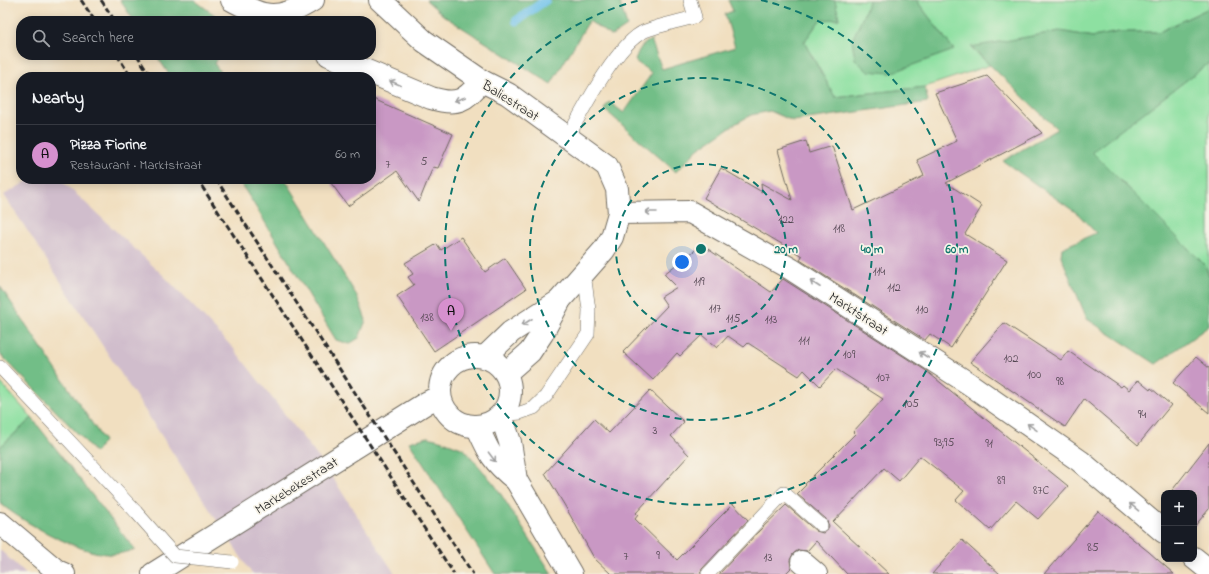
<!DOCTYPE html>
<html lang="en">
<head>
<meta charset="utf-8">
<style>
  :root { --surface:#171b24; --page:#242831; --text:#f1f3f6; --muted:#9ea1a6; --line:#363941; --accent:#d690ce }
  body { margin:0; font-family:"Indie Flower",sans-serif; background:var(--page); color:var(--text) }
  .controls { position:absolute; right:12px; bottom:12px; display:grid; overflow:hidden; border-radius:8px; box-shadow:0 2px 10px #0003 }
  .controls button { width:36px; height:36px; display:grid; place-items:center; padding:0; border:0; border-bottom:1px solid var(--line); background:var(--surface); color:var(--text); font:20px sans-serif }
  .you { position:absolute; left:682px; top:262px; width:14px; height:14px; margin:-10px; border:3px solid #fff; border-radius:50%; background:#1a73e8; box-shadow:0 0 0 6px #1a73e833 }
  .badge { display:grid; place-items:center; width:26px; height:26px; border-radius:50%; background:var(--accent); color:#111; font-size:13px; font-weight:700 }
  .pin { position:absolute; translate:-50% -33px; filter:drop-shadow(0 1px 2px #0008) }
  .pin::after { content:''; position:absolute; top:21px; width:14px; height:12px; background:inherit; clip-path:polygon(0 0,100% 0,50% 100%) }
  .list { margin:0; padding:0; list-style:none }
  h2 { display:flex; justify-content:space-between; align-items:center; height:52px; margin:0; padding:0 16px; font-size:17px }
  h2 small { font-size:13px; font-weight:400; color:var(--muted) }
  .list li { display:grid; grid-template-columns:26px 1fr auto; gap:12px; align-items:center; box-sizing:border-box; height:60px; padding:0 16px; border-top:1px solid var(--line) }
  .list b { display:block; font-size:15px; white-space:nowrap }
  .list p { margin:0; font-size:13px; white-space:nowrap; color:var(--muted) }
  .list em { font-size:13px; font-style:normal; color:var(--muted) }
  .icon { flex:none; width:22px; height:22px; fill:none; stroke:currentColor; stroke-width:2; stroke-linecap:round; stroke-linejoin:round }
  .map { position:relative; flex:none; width:1209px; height:574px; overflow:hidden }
  .search { position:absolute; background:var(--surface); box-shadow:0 2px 10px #0003; left:16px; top:16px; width:360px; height:44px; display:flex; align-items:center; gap:10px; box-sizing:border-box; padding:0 14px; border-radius:16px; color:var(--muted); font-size:15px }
  .panel { position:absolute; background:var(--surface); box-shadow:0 2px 10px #0003; left:16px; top:72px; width:360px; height:112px; border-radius:16px }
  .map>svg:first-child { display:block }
</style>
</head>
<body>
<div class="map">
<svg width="1209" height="574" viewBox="0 0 1209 574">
  <rect width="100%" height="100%" fill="#f7f3e8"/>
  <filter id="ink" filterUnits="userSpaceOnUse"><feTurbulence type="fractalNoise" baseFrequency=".025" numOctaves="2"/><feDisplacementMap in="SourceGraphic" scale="8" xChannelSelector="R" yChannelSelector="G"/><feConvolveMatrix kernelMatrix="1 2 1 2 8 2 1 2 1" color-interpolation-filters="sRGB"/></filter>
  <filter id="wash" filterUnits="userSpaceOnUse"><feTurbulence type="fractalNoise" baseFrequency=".012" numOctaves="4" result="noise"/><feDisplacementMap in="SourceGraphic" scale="16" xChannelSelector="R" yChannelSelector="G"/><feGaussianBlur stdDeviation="0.9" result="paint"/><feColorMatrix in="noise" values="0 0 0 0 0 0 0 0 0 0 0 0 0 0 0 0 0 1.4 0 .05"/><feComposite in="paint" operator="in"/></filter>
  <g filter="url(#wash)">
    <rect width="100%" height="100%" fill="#f1dfc0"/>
    <g fill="#d0bdcc">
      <path d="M31 179H60L165 277 234 349 325 466 395 574H252L4 195Z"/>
      <path d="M0 550 26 574H0Z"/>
    </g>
    <g fill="#8de0a1" stroke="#5c8666">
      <path d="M835 0H869L862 19 954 50 916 0H1209V8L1159 32H1119L1093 37 1060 31 971 48 990 65 925 87 835 97 804 42 820 20 839 19Z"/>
      <path d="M1209 63V277L1205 265 1091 152Z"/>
      <path d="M0 382 32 418 0 447Z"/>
    </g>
    <g fill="#72be87" stroke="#4e7459">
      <path d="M120 0H194L223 21H134Z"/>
      <path d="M426 0H626L620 3 627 26 612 36 589 21 551 84 444 16Z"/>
      <path d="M728 0H835L839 19 820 20 804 42 835 97 925 87 928 102 793 121 770 111 751 115 733 125 698 149 676 172 604 109 609 102 624 113 652 73 635 61C638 50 641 45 651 40L662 69 735 47 725 14 733 11Z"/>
      <path d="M869 0H916L954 50 891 73 867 71 855 59 852 40 862 19Z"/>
      <path d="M1209 8V63L1092 152 1205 265 1209 277V326L1156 364 1087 319 1061 256 1062 248 1096 233 1078 214 1003 161 1057 129 971 47 1060 31 1093 37 1119 32H1159Z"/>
      <path d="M156 55H222L214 63 223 77H171Z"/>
      <path d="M238 179H285L357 296 366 320 359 338 349 344 336 340 257 209Z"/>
      <path d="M0 286 104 441 95 453 85 441 0 354Z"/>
      <path d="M32 418 135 550C126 552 116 555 108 554 79 553 22 522 0 503V447Z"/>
      <path d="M428 437 443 441 464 449 495 485 552 574H495L409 442Z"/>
    </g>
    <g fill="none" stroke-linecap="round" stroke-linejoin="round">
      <path stroke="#6fc2eb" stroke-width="9" d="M516 21 546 0"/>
    </g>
    <g id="blocks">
      <g fill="#c998c4">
        <path d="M987 76 1042 133 946 183 982 206 965 234 1007 260 951 348 930 334 925 340 800 260 802 256 704 198 721 168 762 192 761 183 792 200 778 150 806 141 809 153 832 146 853 210 924 176 917 160 957 141 935 93Z"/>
        <path d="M371 98 453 134 438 168 433 167 419 202 397 171 348 206 328 179H371Z"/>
        <path d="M461 237 485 272 505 258 526 289 434 351 397 296 414 285 408 277 413 274 405 263 437 244 441 250Z"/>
        <path d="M702 245 771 292 783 279 925 370 1068 486 1038 519 1016 501 990 530 956 500 964 491 920 456 899 481 884 468 833 522 889 574H847L816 541 807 551 798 550 793 554 790 560 791 568 785 574H719L759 531 786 505 816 531 823 533 827 530 829 526 826 519 797 494 806 485 805 484 855 434 853 432 883 399 836 369 820 386 804 370 799 376 748 343 744 347 728 336 717 348 702 335 680 356 677 353 653 380 623 352 667 306 661 297 677 287 664 274Z"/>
        <path d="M1004 323 1061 360 1068 351 1121 387 1123 385 1129 390 1138 380 1150 390 1151 388 1171 405 1138 445 1084 399 1065 427 970 362Z"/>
        <path d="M1196 357 1209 368V413L1173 383Z"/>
        <path d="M650 390 684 422 671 436 689 455 636 513 638 515 635 519 677 560 733 504 748 520 702 569 700 574H611L594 558 565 506 545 473 594 419 609 433Z"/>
        <path d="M1209 443V509L1194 527V493H1170Z"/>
        <path d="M1098 511 1149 552 1174 574H1044Z"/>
        <path d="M962 540 1000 574H932Z"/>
      </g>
    </g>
  </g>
  <g filter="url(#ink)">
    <use href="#blocks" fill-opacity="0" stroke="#706a5f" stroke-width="1"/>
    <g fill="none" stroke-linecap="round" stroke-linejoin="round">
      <defs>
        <g id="service">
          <path d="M568 137C582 111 618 42 645 31 661 25 679 21 695 17L690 0"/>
          <path d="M0 367 136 512"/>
          <path d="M501 415 520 413 534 408 546 396 588 334 589 310 584 273"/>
          <path d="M708 574 784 493 821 525"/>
        </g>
        <g id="minor">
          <path d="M232 0C242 5 253 12 264 14 281 18 299 9 313 0"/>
          <path d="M380 0 424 41 482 81 508 94 607 166 617 189 619 213 612 237 604 250 559 301 511 332 486 356"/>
          <path d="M329 55 431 98C458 106 464 101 482 81"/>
          <path d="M619 213 690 212 791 269 968 383 1080 461 1164 532"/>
          <path d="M506 373 530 352 542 334 559 302"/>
          <path d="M1194 558 1209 570"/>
          <path d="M802 562 816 574"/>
        </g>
        <g id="tertiary">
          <circle cx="475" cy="391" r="35"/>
          <path d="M501 415 510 442 516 480 571 574"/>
          <path d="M477 426C489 453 493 462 516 480"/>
          <path d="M0 523 57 571 64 574"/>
          <path d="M153 574 426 403 440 396"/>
        </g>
      </defs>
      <use href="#service" stroke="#706a5f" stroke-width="14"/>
      <use href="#minor" stroke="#706a5f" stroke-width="24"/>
      <use href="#tertiary" stroke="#706a5f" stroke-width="24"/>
      <use href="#service" stroke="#fff" stroke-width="13"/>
      <use href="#minor" stroke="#fff" stroke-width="22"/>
      <use href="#tertiary" stroke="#fff" stroke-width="22"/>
      <g stroke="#2b2b2b" stroke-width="3" stroke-dasharray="6 3" stroke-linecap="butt">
        <path d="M81 0 95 21"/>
        <path d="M101 0 115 21"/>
        <path d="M117 55 131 77"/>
        <path d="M137 55 151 77"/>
        <path d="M197 179 454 574"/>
        <path d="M216 179 473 574"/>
      </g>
      <defs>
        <path id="service-bridge" d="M136 512 175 556 232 562"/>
      </defs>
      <use href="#service-bridge" stroke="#706a5f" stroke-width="14" stroke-linecap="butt"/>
      <use href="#service-bridge" stroke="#fff" stroke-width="13"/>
    </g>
    <defs><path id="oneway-shaft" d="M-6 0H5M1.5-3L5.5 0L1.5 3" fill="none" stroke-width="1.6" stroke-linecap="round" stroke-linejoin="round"/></defs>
    <g stroke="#a0a0a0">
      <use href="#oneway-shaft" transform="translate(395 83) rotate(-157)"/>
      <use href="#oneway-shaft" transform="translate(460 99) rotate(161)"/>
      <use href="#oneway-shaft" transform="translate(651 212) rotate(180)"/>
      <use href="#oneway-shaft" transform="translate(815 284) rotate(-147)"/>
      <use href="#oneway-shaft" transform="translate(527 322) rotate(147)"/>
      <use href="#oneway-shaft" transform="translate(924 355) rotate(-147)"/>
      <use href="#oneway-shaft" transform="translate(1032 427) rotate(-145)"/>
      <use href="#oneway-shaft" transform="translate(492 457) rotate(53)"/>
      <use href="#oneway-shaft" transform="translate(1134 507) rotate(-140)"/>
    </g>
  </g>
  <g fill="none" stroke="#0f766e" stroke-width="2" stroke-dasharray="7 5">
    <circle cx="701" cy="249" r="85"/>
    <circle cx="701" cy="249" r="171"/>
    <path d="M761 0A256 256 0 1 1 641 0"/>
  </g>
  <g text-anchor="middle" stroke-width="3.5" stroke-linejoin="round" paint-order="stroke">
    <g font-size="12" fill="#524651">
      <text x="424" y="165">5</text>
      <text x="388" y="168">7</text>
      <text x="786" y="223">122</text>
      <text x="839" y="232">118</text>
      <text x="879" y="275">114</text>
      <text x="699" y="285">119</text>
      <text x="894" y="291">112</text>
      <text x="715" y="312">117</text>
      <text x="922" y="313">110</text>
      <text x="427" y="321">138</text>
      <text x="733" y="322">115</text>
      <text x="771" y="323">113</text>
      <text x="804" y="344">111</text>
      <text x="849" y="358">109</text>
      <text x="1011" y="362">102</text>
      <text x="1034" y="378">100</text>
      <text x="883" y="381">107</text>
      <text x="1060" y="385">98</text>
      <text x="911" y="407">105</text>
      <text x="1142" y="418">94</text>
      <text x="655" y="434">3</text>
      <text x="944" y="446">93;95</text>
      <text x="989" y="447">91</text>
      <text x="1001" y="484">89</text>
      <text x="1041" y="494">87C</text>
      <text x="1093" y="551">85</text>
      <text x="658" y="559">9</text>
      <text x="626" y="560">7</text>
      <text x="768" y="561">13</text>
    </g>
    <g font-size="14" fill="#2b2b2b" stroke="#f7f3e8">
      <text transform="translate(511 100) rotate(32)" y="5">Baliestraat</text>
      <text transform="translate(859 313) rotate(33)" y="5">Marktstraat</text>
      <text transform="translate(296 485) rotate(-32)" y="5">Markebekestraat</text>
    </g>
  </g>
  <circle cx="701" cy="249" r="6" fill="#0f766e" stroke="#f7f3e8" stroke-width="2"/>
  <g font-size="12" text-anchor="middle" font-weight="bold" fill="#0f766e" stroke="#f7f3e8" stroke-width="3.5" stroke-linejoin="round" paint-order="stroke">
    <text x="786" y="253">20 m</text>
    <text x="872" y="253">40 m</text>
    <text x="957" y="253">60 m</text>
  </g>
</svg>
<div class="controls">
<button>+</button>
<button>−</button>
</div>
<div class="you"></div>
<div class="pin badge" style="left:451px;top:331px">A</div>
<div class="search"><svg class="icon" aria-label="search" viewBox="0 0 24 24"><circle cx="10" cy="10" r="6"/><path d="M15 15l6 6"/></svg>Search here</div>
<section class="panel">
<h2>Nearby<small></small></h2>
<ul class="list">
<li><span class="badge">A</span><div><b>Pizza Fiorine</b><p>Restaurant · Marktstraat</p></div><em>60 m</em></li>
</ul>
</section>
</div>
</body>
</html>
